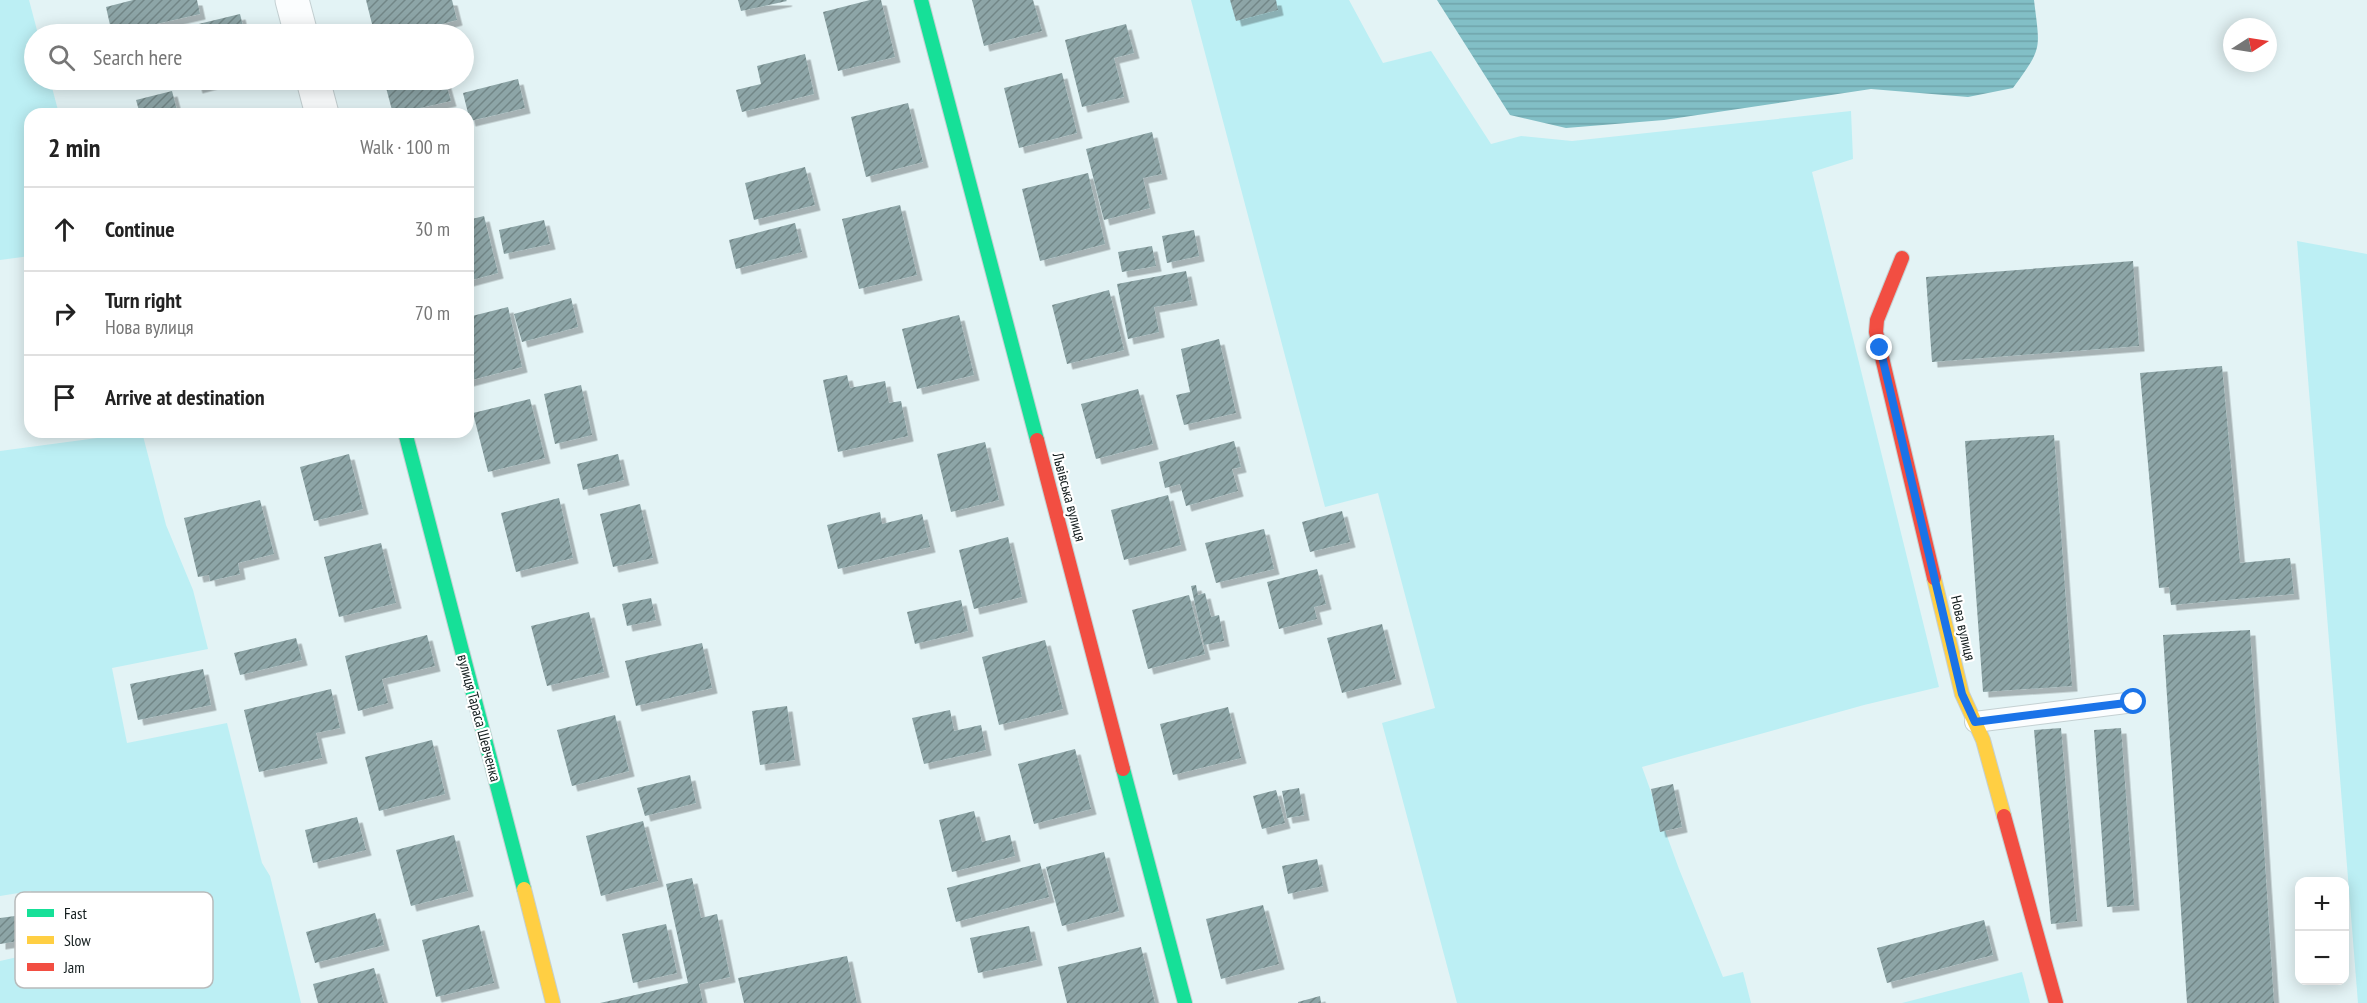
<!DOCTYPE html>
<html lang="en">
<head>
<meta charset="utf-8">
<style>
  :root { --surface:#fff; --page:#f6f6f6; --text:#222; --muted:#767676; --line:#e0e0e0 }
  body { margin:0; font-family:"PT Sans Narrow",sans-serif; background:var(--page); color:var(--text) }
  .controls { position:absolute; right:18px; bottom:18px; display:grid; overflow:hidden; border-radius:12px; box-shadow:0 3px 15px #0003 }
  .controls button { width:54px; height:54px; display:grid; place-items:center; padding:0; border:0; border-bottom:2px solid var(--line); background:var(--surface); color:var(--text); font:30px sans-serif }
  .compass { position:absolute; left:2223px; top:18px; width:54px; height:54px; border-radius:50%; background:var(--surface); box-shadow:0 3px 15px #0003; rotate:78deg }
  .stop { position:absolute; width:18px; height:18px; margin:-14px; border:4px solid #1a73e8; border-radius:50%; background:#fff }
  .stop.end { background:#1a73e8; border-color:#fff; box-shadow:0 2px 6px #0008 }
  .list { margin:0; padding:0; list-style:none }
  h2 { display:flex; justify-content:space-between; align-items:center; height:78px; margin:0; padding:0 24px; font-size:26px }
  h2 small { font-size:20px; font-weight:400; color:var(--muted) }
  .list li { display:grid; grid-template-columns:39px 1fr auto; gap:18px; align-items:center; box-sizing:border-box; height:84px; padding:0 24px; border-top:2px solid var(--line) }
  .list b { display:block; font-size:22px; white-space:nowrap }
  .list p { margin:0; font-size:20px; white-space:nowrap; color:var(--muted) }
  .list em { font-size:20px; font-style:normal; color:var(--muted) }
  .icon { flex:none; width:33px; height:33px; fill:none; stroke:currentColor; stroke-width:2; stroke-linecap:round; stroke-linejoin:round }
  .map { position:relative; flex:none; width:2367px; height:1003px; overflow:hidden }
  .search { position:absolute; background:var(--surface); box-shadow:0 3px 15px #0003; left:24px; top:24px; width:450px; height:66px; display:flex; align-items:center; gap:15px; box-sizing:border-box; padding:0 21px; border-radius:33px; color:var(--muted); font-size:22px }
  .panel { position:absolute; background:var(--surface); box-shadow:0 3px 15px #0003; left:24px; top:108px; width:450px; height:330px; border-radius:18px }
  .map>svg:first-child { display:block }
</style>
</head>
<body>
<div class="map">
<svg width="2367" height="1003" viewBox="0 0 2367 1003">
  <defs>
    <pattern id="water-rules" width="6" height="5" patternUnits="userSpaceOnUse" patternTransform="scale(1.5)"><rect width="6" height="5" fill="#82bfc6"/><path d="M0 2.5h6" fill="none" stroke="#6fa4aa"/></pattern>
    <pattern id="building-hatch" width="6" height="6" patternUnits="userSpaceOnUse" patternTransform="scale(1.5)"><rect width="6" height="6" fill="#8da5a7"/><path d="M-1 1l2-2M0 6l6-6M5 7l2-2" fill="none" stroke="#728687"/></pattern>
    <filter id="shadow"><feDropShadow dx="5.5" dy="5.5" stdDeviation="0" flood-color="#0004"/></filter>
  </defs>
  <rect width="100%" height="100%" fill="#e3f3f5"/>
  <g fill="#bceff4">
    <path d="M0 0H29L38 34H34V80H50L59 114H30V256L0 260Z"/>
    <path d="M1191 0H1349L1383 63 1431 51 1491 144 1521 136 1572 141 1851 111 1853 159 1812 172 1939 687 1864 705 1642 767 1679 869 1723 977 1743 972 1751 1003H1457L1382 723 1435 708 1378 493 1325 507Z"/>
    <path d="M2297 241 2367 254V1003H2358Z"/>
    <path d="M142 432 166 525 193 590 208 649 112 668 127 743 227 723 262 863 270 876 301 1003H0V961L44 951 31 891 0 896V451Z"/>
    <path d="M2022 972 2030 1003H1902Z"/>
  </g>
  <path fill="url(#water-rules)" d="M1437 0H2034C2040 50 2043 47 2013 88L1968 97 1871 89 1664 120 1566 128 1510 115Z"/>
  <g fill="url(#building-hatch)" filter="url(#shadow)">
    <path d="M133 0H197L200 14 112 34 106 7Z"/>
    <path d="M366 0H452L457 20 404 34 401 25 374 32Z"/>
    <path d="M738 0H786L787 1 741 11Z"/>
    <path d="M870 0H881L895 57 838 71 823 12Z"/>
    <path d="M972 0H1033L1042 31 984 46Z"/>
    <path d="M1230 0H1276L1278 10 1236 21Z"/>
    <path d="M240 14 245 34H184L182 28Z"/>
    <path d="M1126 24 1134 53 1114 58 1124 97 1082 107 1065 40Z"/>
    <path d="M805 54 814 94 742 112 736 90 761 84 757 66Z"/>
    <path d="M1062 73 1077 133 1019 148 1004 88Z"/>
    <path d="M518 79 525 108 470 121 463 93Z"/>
    <path d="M195 80H227L197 88Z"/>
    <path d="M384 80H445L451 101 393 114Z"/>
    <path d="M172 91 178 114H140L136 100Z"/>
    <path d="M908 103 923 162 866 177 851 117Z"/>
    <path d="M262 110 264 114H248V113Z"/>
    <path d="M1152 132 1162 174 1143 178 1150 208 1104 220 1086 149Z"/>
    <path d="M805 167 815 205 754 220 745 183Z"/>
    <path d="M1088 173 1105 244 1040 261 1022 189Z"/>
    <path d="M900 205 917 275 859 289 842 219Z"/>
    <path d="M484 216 498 273 468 281V220Z"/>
    <path d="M544 220 550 244 504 254 499 230Z"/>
    <path d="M795 223 802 252 736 269 729 240Z"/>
    <path d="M1194 230 1199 256 1167 263 1162 236Z"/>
    <path d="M1152 246 1156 266 1122 272 1118 252Z"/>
    <path d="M2133 261 2139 346 1932 362 1926 277Z"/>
    <path d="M1186 271 1192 300 1154 307 1159 332 1128 339 1117 284Z"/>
    <path d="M1109 290 1124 350 1067 364 1052 305Z"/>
    <path d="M571 298 578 327 522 342 514 314Z"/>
    <path d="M508 307 522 367 468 381V317Z"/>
    <path d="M959 315 974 375 917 389 902 329Z"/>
    <path d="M1219 339 1236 413 1184 425 1176 395 1190 392 1181 349Z"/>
    <path d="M2222 366 2240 563 2290 558 2294 594 2171 605 2169 587 2159 588 2140 373Z"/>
    <path d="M847 375 850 388 885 381 889 403 901 401 908 436 838 452 823 380Z"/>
    <path d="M581 385 592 435 555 444 544 394Z"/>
    <path d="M1138 389 1153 444 1096 459 1081 404Z"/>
    <path d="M530 399 545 458 488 472 473 413Z"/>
    <path d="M2054 435 2072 686 1983 692 1965 441Z"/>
    <path d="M1234 441 1241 467 1232 469 1238 491 1186 506 1180 484 1165 488 1159 462Z"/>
    <path d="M985 442 999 500 951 512 937 454Z"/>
    <path d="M349 454 363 509 314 521 300 467Z"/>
    <path d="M618 454 624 480 583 490 577 464Z"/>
    <path d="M1168 495 1181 545 1124 560 1111 510Z"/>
    <path d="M559 498 573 558 516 572 501 513Z"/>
    <path d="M260 500 274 554 238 563 240 574 210 581 209 575 198 577 184 518Z"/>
    <path d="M640 504 653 558 613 567 600 514Z"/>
    <path d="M1342 511 1350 542 1310 552 1302 522Z"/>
    <path d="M880 512 882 524 922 514 930 547 838 569 827 525Z"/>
    <path d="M1264 529 1274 569 1216 583 1205 543Z"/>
    <path d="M1008 537 1022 597 974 609 959 550Z"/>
    <path d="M381 543 396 603 339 617 324 557Z"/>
    <path d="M1317 569 1326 604 1314 607 1317 619 1279 629 1267 582Z"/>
    <path d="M1196 585 1198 595 1205 593 1211 617 1219 615 1224 641 1204 645 1191 586Z"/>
    <path d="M1189 595 1205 654 1148 669 1132 610Z"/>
    <path d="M651 598 656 620 627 626 622 604Z"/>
    <path d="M961 600 968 631 915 644 907 612Z"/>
    <path d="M589 612 604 672 547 686 531 626Z"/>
    <path d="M1382 624 1396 679 1342 693 1327 638Z"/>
    <path d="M2250 630 2274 1003H2187L2163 635Z"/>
    <path d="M427 635 435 666 382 679 388 703 358 711 345 656Z"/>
    <path d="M296 638 302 660 240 675 234 653Z"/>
    <path d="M1045 640 1063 709 999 725 982 657Z"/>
    <path d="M702 643 712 688 636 706 625 661Z"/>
    <path d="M203 669 211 705 138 720 130 684Z"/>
    <path d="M331 689 340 728 316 733 322 758 259 772 244 710Z"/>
    <path d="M787 706 795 760 760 765 752 711Z"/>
    <path d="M1228 707 1241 758 1173 775 1160 724Z"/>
    <path d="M950 710 954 731 981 725 986 750 924 764 912 718Z"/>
    <path d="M615 715 629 771 572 786 557 730Z"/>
    <path d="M2061 728 2077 921 2051 924 2034 730Z"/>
    <path d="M2121 728 2134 905 2107 907 2094 730Z"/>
    <path d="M432 740 445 794 379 811 365 757Z"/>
    <path d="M1075 749 1091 809 1034 824 1018 764Z"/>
    <path d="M690 775 696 803 645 816 637 788Z"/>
    <path d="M1673 784 1682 827 1660 832 1651 789Z"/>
    <path d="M1299 788 1304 815 1287 818 1282 791Z"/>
    <path d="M1276 790 1285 823 1262 829 1253 796Z"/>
    <path d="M974 811 982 842 1010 835 1015 856 952 872 939 820Z"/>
    <path d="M357 817 366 850 313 863 305 830Z"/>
    <path d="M643 821 658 881 601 896 586 836Z"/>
    <path d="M454 835 468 891 411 906 396 850Z"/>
    <path d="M1104 852 1119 911 1062 926 1046 867Z"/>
    <path d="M1317 859 1323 886 1288 894 1282 866Z"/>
    <path d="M1040 863 1049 897 956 922 947 888Z"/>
    <path d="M692 878 701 918 717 914 730 977 699 984 703 1003H600L688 983 666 884Z"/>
    <path d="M1263 905 1279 964 1221 979 1206 919Z"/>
    <path d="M375 913 384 945 315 963 306 932Z"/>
    <path d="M15 916 19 941 0 944V918Z"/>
    <path d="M1984 920 1993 955 1887 983 1877 948Z"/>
    <path d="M666 924 677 973 633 983 622 934Z"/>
    <path d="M479 925 494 983 436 997 422 940Z"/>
    <path d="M1029 926 1037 960 978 973 970 938Z"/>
    <path d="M1141 947 1155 1003H1067L1058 967Z"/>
    <path d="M847 956 857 1003H744L738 978Z"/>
    <path d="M374 968 384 1003H318L313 984Z"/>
    <path d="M1320 996 1321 1003H1298V1002Z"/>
  </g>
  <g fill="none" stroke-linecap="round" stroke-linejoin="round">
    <defs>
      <path id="lane" d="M1975 722 2134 702"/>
      <g id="street">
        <path d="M292 0 301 34"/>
        <path d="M313 80 322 114"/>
      </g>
      <g id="fast">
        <path d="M921 0 1037 440"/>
        <path d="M405 432 524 889"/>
        <path d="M1123 769 1185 1003"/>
      </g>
      <g id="slow">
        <path d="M1934 578 1962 694 1983 740 2004 816"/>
        <path d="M524 889 553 1003"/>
      </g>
      <g id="jam">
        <path d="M1902 258 1877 320 1876 332 1934 578"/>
        <path d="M1037 440 1123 769"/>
        <path d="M2004 816 2056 1003"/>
      </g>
    </defs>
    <use href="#lane" stroke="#c4d0d2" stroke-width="22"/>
    <use href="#street" stroke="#c4d0d2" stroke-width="35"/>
    <use href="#fast" stroke="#c4d0d2" stroke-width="16"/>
    <use href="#slow" stroke="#c4d0d2" stroke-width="16"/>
    <use href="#jam" stroke="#c4d0d2" stroke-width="16"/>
    <use href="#lane" stroke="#fbfdfe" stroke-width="20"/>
    <use href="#street" stroke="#fbfdfe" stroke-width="33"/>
    <use href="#fast" stroke="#16e098" stroke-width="14"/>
    <use href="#slow" stroke="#ffcf43" stroke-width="14"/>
    <use href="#jam" stroke="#f24e42" stroke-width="14"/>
  </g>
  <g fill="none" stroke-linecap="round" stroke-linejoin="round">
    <path stroke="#1a73e8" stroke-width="8" d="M1880 348 1962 694 1975 722 2134 702"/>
  </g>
  <g text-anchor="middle" stroke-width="4.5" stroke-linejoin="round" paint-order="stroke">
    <g font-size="15" fill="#121c1d" stroke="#fff">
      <text transform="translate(1069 497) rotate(75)" y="5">Львівська вулиця</text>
      <text transform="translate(1963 628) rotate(77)" y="5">Нова вулиця</text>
      <text transform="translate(479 718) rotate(75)" y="5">вулиця Тараса Шевченка</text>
    </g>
  </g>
  <rect x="15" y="892" width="198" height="96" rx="9" fill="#fff" stroke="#b8bbbb" stroke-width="1.5"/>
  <rect x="27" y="909" width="27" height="8" fill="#16e098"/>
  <rect x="27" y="936" width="27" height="8" fill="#ffcf43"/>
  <rect x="27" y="963" width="27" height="8" fill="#f24e42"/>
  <g font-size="16" fill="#121c1d">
    <text x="64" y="919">Fast</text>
    <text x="64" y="946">Slow</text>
    <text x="64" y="973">Jam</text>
  </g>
</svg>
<div class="controls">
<button>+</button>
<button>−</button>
</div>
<svg class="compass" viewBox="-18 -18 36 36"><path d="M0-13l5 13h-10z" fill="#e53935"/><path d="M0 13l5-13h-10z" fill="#767676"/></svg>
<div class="stop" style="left:2134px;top:702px"></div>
<div class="stop end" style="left:1880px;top:348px"></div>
<div class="search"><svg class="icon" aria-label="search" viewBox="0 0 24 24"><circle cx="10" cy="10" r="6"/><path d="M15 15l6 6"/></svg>Search here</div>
<section class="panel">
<h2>2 min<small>Walk · 100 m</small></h2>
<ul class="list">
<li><svg class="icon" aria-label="ahead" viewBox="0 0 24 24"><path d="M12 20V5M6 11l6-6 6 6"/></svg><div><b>Continue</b></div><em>30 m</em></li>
<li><svg class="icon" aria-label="right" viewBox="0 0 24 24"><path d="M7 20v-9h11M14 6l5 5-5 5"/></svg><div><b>Turn right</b><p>Нова вулиця</p></div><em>70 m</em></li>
<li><svg class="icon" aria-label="arrive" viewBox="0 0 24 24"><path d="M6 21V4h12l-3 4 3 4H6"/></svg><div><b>Arrive at destination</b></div></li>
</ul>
</section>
</div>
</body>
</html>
